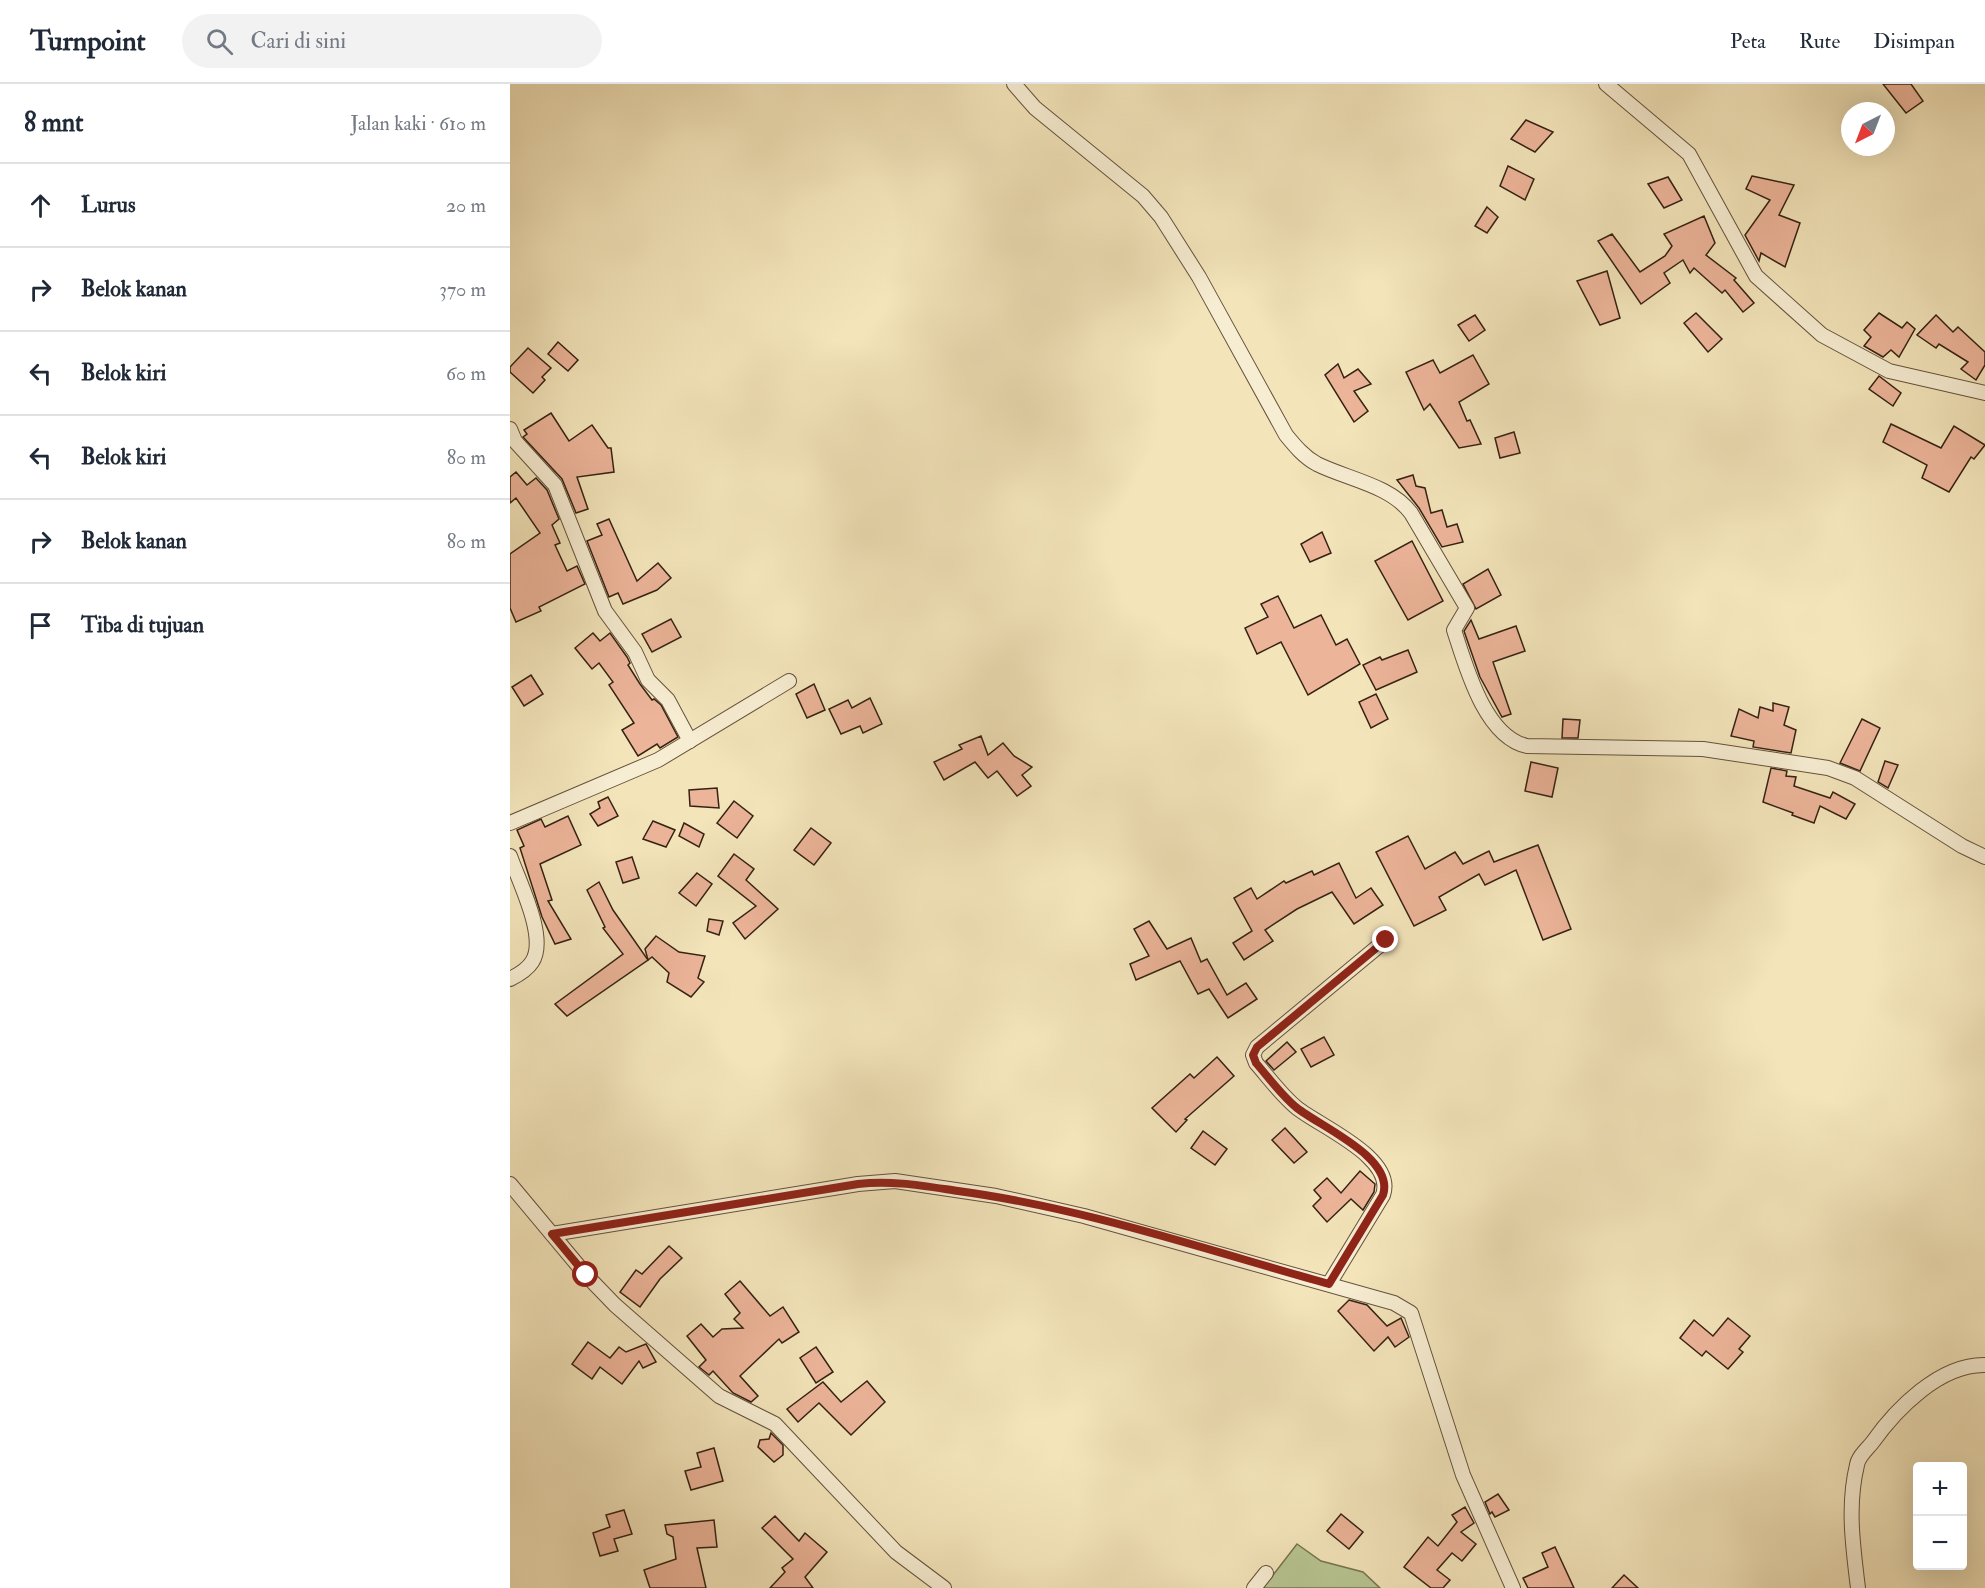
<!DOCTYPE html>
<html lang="id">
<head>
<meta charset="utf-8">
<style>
  :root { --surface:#fff; --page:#f2f2f3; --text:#1f2937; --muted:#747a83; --line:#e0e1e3 }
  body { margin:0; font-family:"IM FELL Double Pica",serif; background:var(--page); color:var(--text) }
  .controls { position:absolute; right:18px; bottom:18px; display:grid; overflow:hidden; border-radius:6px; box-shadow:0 6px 24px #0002 }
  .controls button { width:54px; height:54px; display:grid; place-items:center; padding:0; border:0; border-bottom:2px solid var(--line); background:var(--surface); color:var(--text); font:30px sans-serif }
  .compass { position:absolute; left:1331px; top:18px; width:54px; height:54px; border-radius:50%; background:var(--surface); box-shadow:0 6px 24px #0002; rotate:222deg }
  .stop { position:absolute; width:18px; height:18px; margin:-14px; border:4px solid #8f2418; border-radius:50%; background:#fff }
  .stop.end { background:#8f2418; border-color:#fff; box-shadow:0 2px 6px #0008 }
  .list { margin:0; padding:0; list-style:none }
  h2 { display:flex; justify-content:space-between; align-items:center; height:78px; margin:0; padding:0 24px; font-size:26px }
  h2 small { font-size:20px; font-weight:400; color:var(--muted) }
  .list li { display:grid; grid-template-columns:39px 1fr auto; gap:18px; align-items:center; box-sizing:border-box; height:84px; padding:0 24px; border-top:2px solid var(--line) }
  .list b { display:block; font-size:22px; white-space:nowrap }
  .list em { font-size:20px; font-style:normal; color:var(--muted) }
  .icon { flex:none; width:33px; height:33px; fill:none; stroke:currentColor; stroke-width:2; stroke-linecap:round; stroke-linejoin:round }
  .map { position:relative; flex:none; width:1475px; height:1504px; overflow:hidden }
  header { display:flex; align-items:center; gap:36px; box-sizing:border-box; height:84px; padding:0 30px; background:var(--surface); border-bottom:2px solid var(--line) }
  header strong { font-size:28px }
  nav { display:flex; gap:33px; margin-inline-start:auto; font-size:21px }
  .search { width:420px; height:54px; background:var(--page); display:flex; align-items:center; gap:15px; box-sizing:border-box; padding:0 21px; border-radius:33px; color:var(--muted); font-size:22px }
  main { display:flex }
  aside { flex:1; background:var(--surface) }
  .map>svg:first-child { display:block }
</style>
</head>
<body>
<header>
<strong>Turnpoint</strong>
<div class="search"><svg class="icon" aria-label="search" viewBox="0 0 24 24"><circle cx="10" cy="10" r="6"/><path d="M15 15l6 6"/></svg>Cari di sini</div>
<nav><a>Peta</a><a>Rute</a><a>Disimpan</a></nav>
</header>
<main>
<aside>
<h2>8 mnt<small>Jalan kaki · 610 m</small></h2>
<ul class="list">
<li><svg class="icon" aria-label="ahead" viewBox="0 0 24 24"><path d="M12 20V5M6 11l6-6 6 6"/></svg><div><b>Lurus</b></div><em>20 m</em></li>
<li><svg class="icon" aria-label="right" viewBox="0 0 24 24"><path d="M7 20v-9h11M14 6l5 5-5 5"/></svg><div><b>Belok kanan</b></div><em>370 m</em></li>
<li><svg class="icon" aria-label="left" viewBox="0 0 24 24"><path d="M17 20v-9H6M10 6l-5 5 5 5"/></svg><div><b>Belok kiri</b></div><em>60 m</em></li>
<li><svg class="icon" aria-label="left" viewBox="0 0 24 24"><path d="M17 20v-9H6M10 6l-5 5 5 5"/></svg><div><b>Belok kiri</b></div><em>80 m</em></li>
<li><svg class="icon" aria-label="right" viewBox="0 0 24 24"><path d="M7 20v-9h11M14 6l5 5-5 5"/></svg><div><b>Belok kanan</b></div><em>80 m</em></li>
<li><svg class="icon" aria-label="arrive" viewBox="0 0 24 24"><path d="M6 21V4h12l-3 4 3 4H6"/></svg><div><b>Tiba di tujuan</b></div></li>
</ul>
</aside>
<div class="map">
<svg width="1475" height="1504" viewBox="0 0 1475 1504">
  <rect width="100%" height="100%" fill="#f3e4ba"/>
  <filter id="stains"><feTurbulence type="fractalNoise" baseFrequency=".00333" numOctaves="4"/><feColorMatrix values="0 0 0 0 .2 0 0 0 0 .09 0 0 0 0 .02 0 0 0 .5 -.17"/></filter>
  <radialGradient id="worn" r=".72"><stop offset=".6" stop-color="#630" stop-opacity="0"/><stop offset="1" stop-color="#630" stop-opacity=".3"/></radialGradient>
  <path fill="#b7c592" stroke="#767452" stroke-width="1.5" d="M787 1460 811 1477 853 1488 870 1504H753Z"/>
  <g fill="#ecb499" stroke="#352212" stroke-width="1.5">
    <path d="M1373 0H1401L1413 17 1396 29Z"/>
    <path d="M1016 36 1043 48 1025 68 1001 55Z"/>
    <path d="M998 82 1024 95 1015 116 990 102Z"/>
    <path d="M1242 92 1284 101 1269 131 1290 139 1275 183 1251 169 1249 177 1235 151 1260 116 1236 105Z"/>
    <path d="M1158 93 1172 116 1154 124 1138 100Z"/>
    <path d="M977 123 988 133 977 149 965 142Z"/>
    <path d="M1194 132 1205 159 1196 171 1226 194 1224 196 1244 219 1233 228 1215 206 1212 209 1184 184 1180 189 1173 176 1154 189 1160 199 1131 220 1088 157 1102 150 1130 188 1155 172 1162 162 1154 150Z"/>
    <path d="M1097 187 1110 234 1090 241 1067 197Z"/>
    <path d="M1186 229 1212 255 1198 268 1174 239Z"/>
    <path d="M1369 229 1392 244 1397 238 1405 245 1389 273 1381 266 1373 273 1354 262 1361 253 1354 246Z"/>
    <path d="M965 231 975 246 959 257 948 241Z"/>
    <path d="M1426 231 1443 248 1448 243 1475 268V281L1466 296 1451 285 1458 278 1429 260 1426 264 1407 251Z"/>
    <path d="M48 258 68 276 58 287 38 270Z"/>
    <path d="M18 264 41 284 32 293 35 296 23 309 0 288V283Z"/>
    <path d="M963 271 979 300 949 318 957 337 960 336 971 360 949 364 920 320 914 326 896 288 923 276 930 289Z"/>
    <path d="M828 280 834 294 848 285 861 300 844 307 858 327 844 338 815 291Z"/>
    <path d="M1369 292 1391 309 1383 322 1359 305Z"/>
    <path d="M41 329 59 357 82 341 98 364H101L104 388 67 393 78 425 66 429 52 395 13 353 17 350 14 346Z"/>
    <path d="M1381 340 1431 364 1444 342 1475 361 1464 375 1461 373 1439 408 1412 394 1417 381 1373 358Z"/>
    <path d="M1004 348 1010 369 990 374 985 354Z"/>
    <path d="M6 388 17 401 26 394 37 406 49 435 42 441 50 459 45 461 57 487 67 482 75 500 29 523 31 527 6 538 0 524V470L30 449 6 414 0 419V393Z"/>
    <path d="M903 391 906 402 915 404 921 429 932 426 937 443 947 440 953 458 932 463 909 424 887 396Z"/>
    <path d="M99 435 127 497 148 479 161 494 147 506 113 520 108 509 99 513 77 457 92 451 87 440Z"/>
    <path d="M812 448 821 469 800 478 791 460Z"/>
    <path d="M902 457 933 517 898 536 865 477Z"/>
    <path d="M978 485 991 511 966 525 953 500Z"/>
    <path d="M768 512 784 544 811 531 826 561 837 555 850 580 798 611 771 558 747 570 735 544 758 533 751 520Z"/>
    <path d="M161 535 171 553 142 568 132 550Z"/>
    <path d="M961 536 969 555 1006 542 1015 567 983 578 1001 630 992 633 970 593 954 547Z"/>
    <path d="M83 549 90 557 100 549 117 573 120 579 118 581 130 600 142 616 144 615 151 621 168 653 150 664 147 660 128 672 112 646 124 639 99 601 103 598 89 579 82 585 65 564Z"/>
    <path d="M898 566 907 588 866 606 853 581 870 573 872 576Z"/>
    <path d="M21 591 33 610 14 622 2 603Z"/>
    <path d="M304 600 315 626 297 634 286 610Z"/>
    <path d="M866 610 878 635 861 644 849 618Z"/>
    <path d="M360 614 372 640 353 649 350 642 331 650 319 625 338 616 342 624Z"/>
    <path d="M1263 619 1279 623 1274 641 1286 646 1281 669 1243 663 1244 657 1221 652 1229 625 1248 634 1250 623 1263 627Z"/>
    <path d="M1053 635 1070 636 1068 654H1052Z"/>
    <path d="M1352 635 1370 644 1350 687 1330 679Z"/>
    <path d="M471 652 478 671 493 659 504 672 522 683 512 691 521 702 507 712 487 687 478 694 465 678 434 696 424 678 452 665 449 661Z"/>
    <path d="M1375 677 1388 681 1378 704 1368 698Z"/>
    <path d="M1021 678 1048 684 1042 713 1015 707Z"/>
    <path d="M1261 684 1277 687 1276 692 1286 693 1284 702 1320 714 1323 708 1345 720 1336 735 1310 722 1304 739 1282 731 1283 729 1253 718Z"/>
    <path d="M207 704 209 724 180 722 179 706Z"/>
    <path d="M98 713 108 732 88 742 80 730 90 724 88 718Z"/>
    <path d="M224 717 243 732 227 754 207 739Z"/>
    <path d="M58 732 71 761 30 780 42 816 38 817 61 855 45 860 32 833 10 764 14 762 7 746 31 735 35 743Z"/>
    <path d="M143 737 165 746 156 763 133 755Z"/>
    <path d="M174 739 194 750 189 763 169 752Z"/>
    <path d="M301 744 321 759 304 781 284 766Z"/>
    <path d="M898 752 915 785 945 768 953 780 979 767 984 778 1028 761 1061 845 1033 856 1006 786 975 801 969 790 929 813 936 826 904 842 866 768Z"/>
    <path d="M224 770 244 785 236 796 268 825 235 855 223 839 246 822 208 792Z"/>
    <path d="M122 773 129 794 113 799 106 778Z"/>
    <path d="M829 779 846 814 861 804 873 821 844 840 822 808 787 825 755 846 763 857 734 876 723 859 742 847 724 814 741 804 747 815 774 797 776 799 802 787 804 791Z"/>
    <path d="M187 789 202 800 186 822 169 809Z"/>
    <path d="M89 798 103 826 138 876 57 932 45 920 113 870 93 844 95 843 77 806Z"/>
    <path d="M199 835 213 837 209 851 197 847Z"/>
    <path d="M639 837 657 865 681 854 691 878 697 875 717 911 736 899 747 915 718 934 699 905 688 910 670 877 626 896 620 880 639 872 624 845Z"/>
    <path d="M146 852 169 868 195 872 188 894 194 898 181 913 157 898 159 889 142 873 138 876 135 865Z"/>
    <path d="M814 953 824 971 801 983 791 965Z"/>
    <path d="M777 958 786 968 764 986 756 977Z"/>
    <path d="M707 973 724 992 675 1035 677 1036 666 1048 642 1024 680 990 684 994Z"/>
    <path d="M775 1044 797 1068 784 1079 762 1056Z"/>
    <path d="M693 1047 717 1065 705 1081 681 1064Z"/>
    <path d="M850 1087 865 1100 864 1108 853 1126 841 1115 817 1138 803 1122 811 1114 804 1106 817 1094 831 1109Z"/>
    <path d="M159 1162 172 1174 150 1195 130 1223 110 1208 126 1186 132 1190Z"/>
    <path d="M230 1197 260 1232 273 1223 289 1248 272 1259 269 1255 230 1292 248 1312 241 1318 223 1309 203 1287 199 1291 189 1283 196 1276 177 1252 191 1240 203 1253 212 1245 233 1244 224 1235 230 1229 215 1210Z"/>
    <path d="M839 1216 857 1221 877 1242 891 1234 899 1253 885 1263 878 1253 864 1267 828 1227Z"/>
    <path d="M1218 1234 1240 1252 1229 1265 1233 1268 1218 1285 1196 1267 1192 1272 1170 1254 1184 1236 1203 1252Z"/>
    <path d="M78 1258 100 1274 109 1263 116 1268 136 1260 146 1278 133 1284 129 1277 112 1300 90 1283 82 1295 62 1280Z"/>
    <path d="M306 1263 323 1288 306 1299 290 1274Z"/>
    <path d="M357 1297 375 1318 341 1351 309 1319 288 1338 277 1325 313 1298 331 1318Z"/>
    <path d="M261 1349 273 1361V1371L264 1378 248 1363 250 1356 259 1355Z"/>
    <path d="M204 1364 213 1397 181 1406 175 1387 191 1383 187 1369Z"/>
    <path d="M988 1410 999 1426 985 1433 982 1428 980 1430 975 1418Z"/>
    <path d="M955 1423 964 1439 951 1448 966 1460 952 1477 942 1469 927 1486 940 1496 933 1504H921L894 1483 918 1453 928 1462 947 1438 942 1431Z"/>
    <path d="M114 1426 122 1450 104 1455 108 1467 90 1472 83 1449 100 1443 96 1431Z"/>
    <path d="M831 1430 853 1448 839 1465 817 1447Z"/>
    <path d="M265 1432 289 1457 295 1449 317 1468 295 1493 303 1504H260L275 1488 272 1484 283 1475 252 1444Z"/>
    <path d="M204 1436 207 1463 187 1464 196 1504H140L134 1486 166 1475 163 1453 157 1450 155 1441Z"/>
    <path d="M1045 1463 1064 1504H1018L1013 1494 1038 1483 1032 1469Z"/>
    <path d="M1114 1491 1128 1504H1102Z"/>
  </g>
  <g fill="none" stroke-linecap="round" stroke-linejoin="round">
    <defs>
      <g id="minor">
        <path d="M504 0 525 24 633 112 651 133 689 193 776 351C785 362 794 373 807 380 837 395 880 401 901 429L957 524 944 546C956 583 975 653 1017 662L1193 665 1318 684 1345 694 1452 762 1475 773"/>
        <path d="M1096 0 1179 70 1246 192 1312 251 1379 287 1475 309"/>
        <path d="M0 345 5 357 45 401 95 527 125 568 138 596 158 616 180 657"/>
        <path d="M0 739 148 676 279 597"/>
        <path d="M0 772C9 798 38 854 22 878 17 886 8 891 0 895"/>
        <path d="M0 1100 76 1191 105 1221 209 1312 265 1340 386 1468 434 1504"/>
        <path d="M42 1150 348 1100 385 1097 486 1112 574 1132 884 1219 901 1229 953 1391 1003 1504"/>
        <path d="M819 1200 873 1111C886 1074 811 1043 787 1024 772 1012 759 994 746 979L743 971 747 963 876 856"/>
        <path d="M744 1504 756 1489"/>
        <path d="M1348 1504C1343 1463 1337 1422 1347 1381 1348 1373 1357 1365 1362 1359 1386 1325 1430 1280 1475 1281"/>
      </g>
    </defs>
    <use href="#minor" stroke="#64523c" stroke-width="16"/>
    <use href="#minor" stroke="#f7edd2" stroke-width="14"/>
  </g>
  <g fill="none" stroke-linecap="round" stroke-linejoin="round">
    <path stroke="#8f2418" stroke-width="8" d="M76 1191 42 1150 348 1100C382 1096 414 1102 448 1107 574 1124 697 1166 819 1200L873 1111C885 1074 811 1043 787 1024 772 1012 759 994 746 979L743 971 747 963 876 856"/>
  </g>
  <rect width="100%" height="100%" filter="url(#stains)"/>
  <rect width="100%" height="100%" fill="url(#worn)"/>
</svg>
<div class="controls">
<button>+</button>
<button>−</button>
</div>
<svg class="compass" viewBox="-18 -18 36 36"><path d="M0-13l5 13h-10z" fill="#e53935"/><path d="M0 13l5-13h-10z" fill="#747a83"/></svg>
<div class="stop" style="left:76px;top:1191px"></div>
<div class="stop end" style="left:876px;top:856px"></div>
</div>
</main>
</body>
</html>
